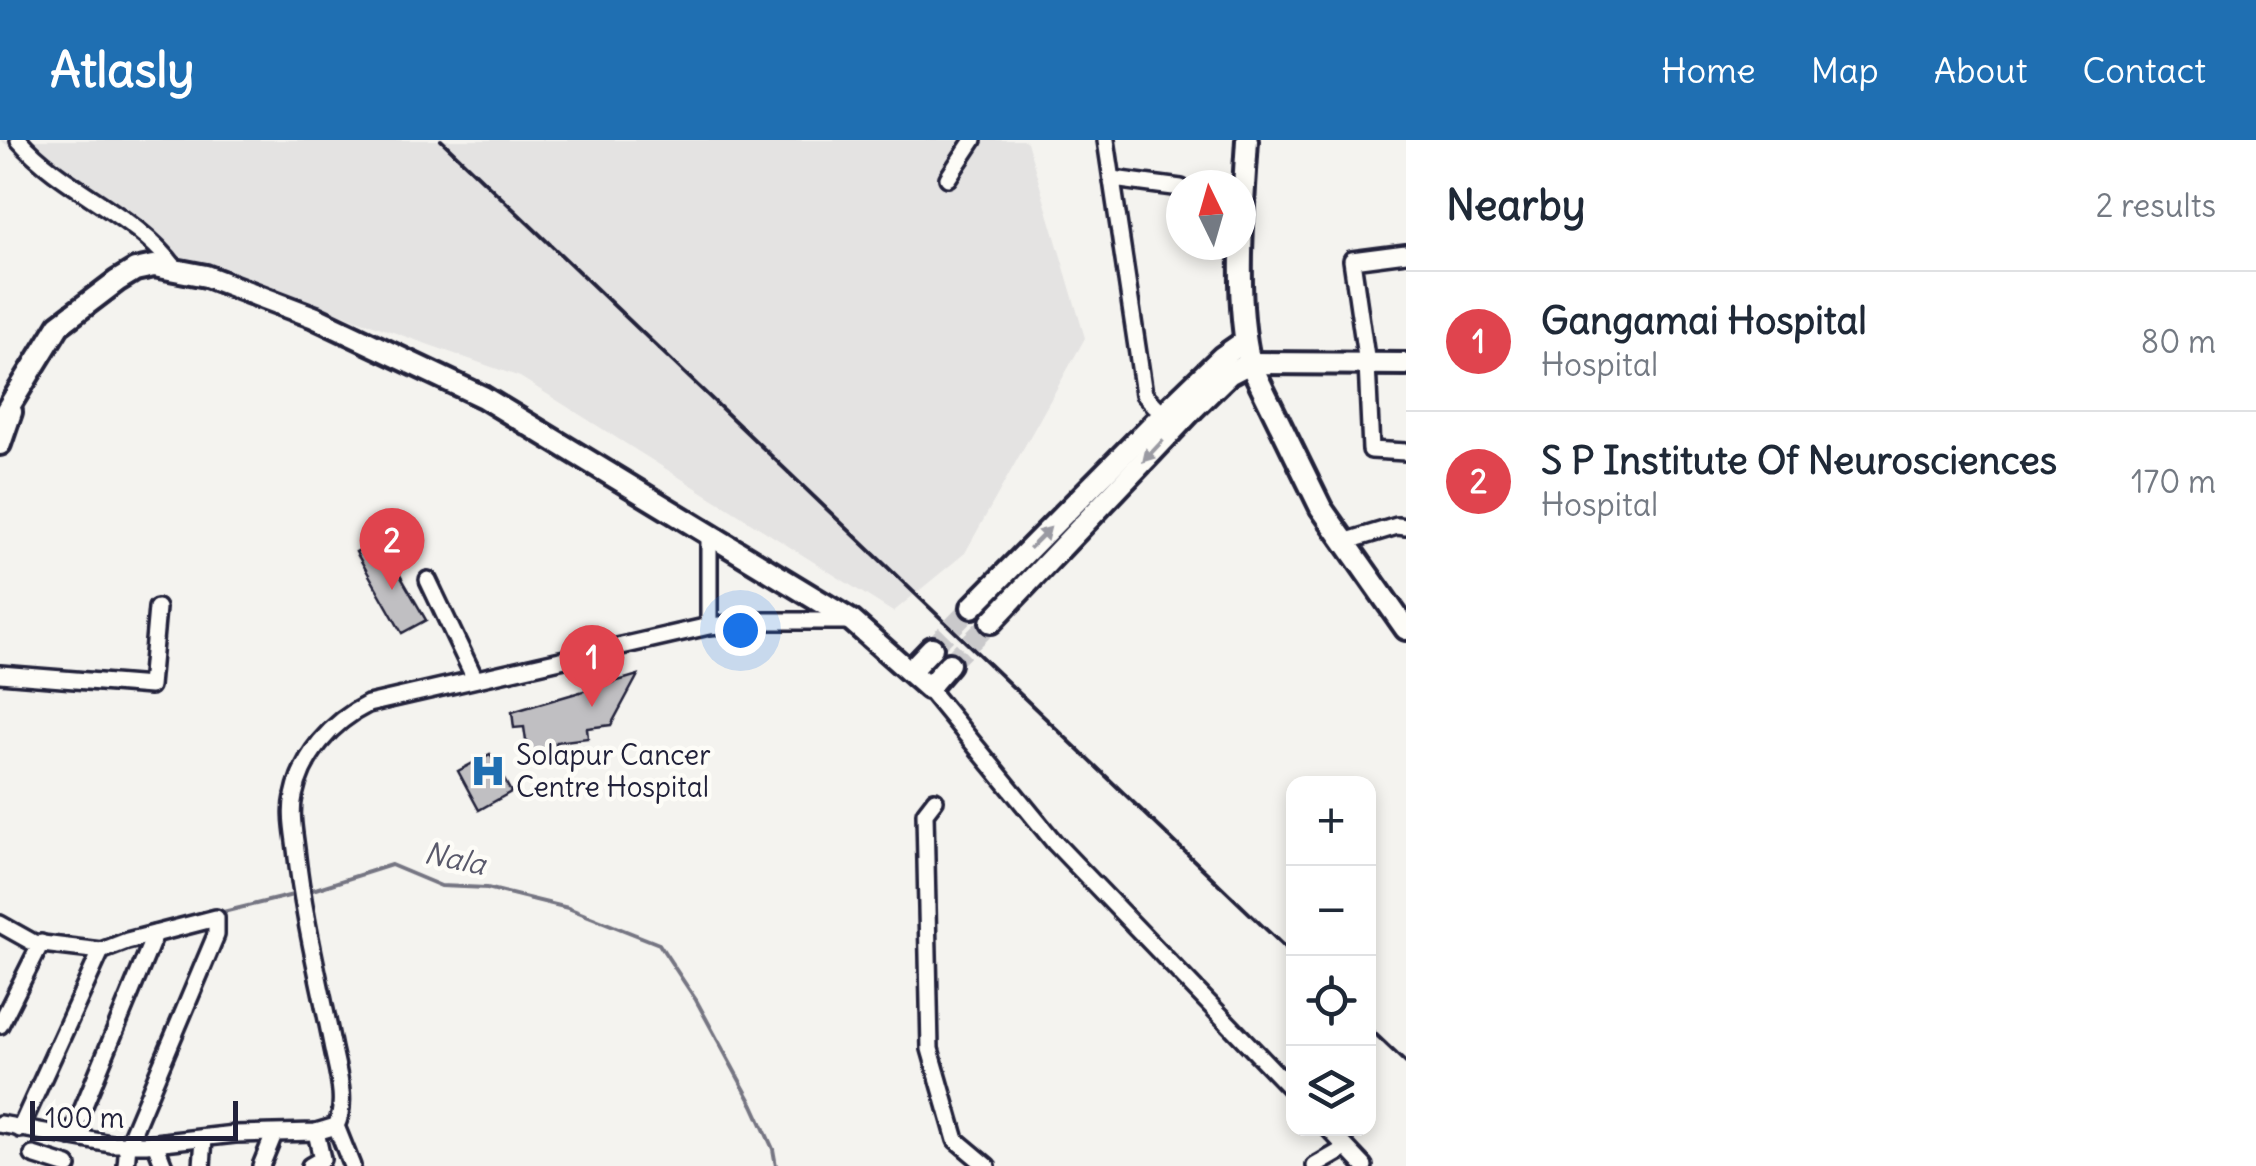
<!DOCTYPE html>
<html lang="en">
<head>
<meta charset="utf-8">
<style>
  :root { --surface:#fff; --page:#f6f6f7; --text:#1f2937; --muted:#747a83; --line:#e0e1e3; --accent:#1f6fb2 }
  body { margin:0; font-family:Delius,sans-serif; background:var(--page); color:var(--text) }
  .controls { position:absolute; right:30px; bottom:30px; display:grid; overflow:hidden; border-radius:20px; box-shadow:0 5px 15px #0003 }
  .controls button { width:90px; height:90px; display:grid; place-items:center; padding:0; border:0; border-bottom:2px solid var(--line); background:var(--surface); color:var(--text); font:50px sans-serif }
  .compass { position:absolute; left:1166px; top:30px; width:90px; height:90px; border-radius:50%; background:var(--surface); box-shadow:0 5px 15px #0003; rotate:355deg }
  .scale { position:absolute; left:30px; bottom:25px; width:208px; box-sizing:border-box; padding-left:10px; border:5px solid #22223b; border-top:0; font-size:28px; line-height:35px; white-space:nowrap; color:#22223b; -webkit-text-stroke:8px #fdfcf7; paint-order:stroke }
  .you { position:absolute; left:740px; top:490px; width:35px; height:35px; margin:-25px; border:8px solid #fff; border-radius:50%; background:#1a73e8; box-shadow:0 0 0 15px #1a73e833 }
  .badge { display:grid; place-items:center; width:65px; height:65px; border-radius:50%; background:var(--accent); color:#fff; font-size:32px; font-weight:700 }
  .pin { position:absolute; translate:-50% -82px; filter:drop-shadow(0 2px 5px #0008) }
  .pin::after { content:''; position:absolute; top:52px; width:35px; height:30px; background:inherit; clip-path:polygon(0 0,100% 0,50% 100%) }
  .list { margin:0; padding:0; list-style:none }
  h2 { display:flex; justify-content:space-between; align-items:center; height:130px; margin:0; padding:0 40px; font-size:42px }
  h2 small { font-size:32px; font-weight:400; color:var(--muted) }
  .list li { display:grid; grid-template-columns:65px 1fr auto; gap:30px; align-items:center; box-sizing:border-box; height:140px; padding:0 40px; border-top:2px solid var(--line) }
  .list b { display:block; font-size:38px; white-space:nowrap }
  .list p { margin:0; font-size:32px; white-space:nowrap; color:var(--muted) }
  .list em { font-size:32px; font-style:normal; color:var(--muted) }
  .icon { flex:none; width:55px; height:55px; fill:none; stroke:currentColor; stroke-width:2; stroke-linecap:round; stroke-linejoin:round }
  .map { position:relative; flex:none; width:1406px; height:1026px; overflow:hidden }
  header { display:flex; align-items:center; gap:60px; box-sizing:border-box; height:140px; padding:0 50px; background:var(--accent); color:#fff }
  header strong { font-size:48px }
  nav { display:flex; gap:55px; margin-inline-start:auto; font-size:35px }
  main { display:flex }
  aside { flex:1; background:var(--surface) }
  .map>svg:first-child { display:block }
</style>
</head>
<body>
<header>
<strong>Atlasly</strong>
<nav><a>Home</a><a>Map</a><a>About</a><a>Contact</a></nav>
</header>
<main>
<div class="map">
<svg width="1406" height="1026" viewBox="0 0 1406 1026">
  <rect width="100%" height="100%" fill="#f4f3ef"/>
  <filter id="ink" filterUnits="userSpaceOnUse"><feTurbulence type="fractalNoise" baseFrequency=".01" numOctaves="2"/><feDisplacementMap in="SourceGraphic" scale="20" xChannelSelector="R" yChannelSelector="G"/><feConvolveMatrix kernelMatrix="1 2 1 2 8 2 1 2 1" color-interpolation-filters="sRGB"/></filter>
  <g filter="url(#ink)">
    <path fill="#e4e3e2" d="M0 0H1024L1027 2 1085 198 965 413 893 472 520 237 150 106Z"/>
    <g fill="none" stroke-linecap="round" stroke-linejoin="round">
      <g stroke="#757582" stroke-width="4">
        <path d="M306 752 391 725 441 746 487 748 568 768 659 804 696 860 753 965 773 1009 776 1026"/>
        <path d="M219 773 297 754"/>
        <path d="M0 775 40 797"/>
      </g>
    </g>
    <g fill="#c0bfc2" stroke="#22223b" stroke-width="2.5">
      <path d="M379 399 426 480 402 493 356 412Z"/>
      <path d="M638 535 611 585 587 588 588 598 556 602 557 610 528 615 524 587 514 588 512 572Z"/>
      <path d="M490 614 511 652 479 670 458 631Z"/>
    </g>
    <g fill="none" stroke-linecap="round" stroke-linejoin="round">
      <g stroke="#cac9cb" stroke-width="20" stroke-dasharray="20 10" stroke-linecap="butt">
        <path d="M932 508 972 467"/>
        <path d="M949 524 991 482"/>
      </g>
      <defs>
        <g id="minor">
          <path d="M19 0C64 51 136 74 175 128"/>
          <path d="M1106 0 1144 254 1163 274"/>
          <path d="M948 38 973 0"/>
          <path d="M1113 39 1181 48"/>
          <path d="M1406 113 1352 120 1367 224 1371 310 1406 312"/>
          <path d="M1344 402 1397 386 1406 387"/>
          <path d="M428 440 475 539"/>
          <path d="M709 486 765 481H849"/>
          <path d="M0 534 150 546 157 468"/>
          <path d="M928 548 1055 703 1294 952"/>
          <path d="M935 660 925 673 930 909 956 1000 987 1026"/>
          <path d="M0 784 34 803 101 811 127 801 216 778V795L128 1004 126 1026"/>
          <path d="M0 885 41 803"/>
          <path d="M0 984 111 1004H146L235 994 316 992 336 986C348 962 337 930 332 904 319 839 303 775 296 709 294 692 290 673 294 656 302 615 332 582 368 564L709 486V392"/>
          <path d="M336 986 352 1026"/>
          <path d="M1328 988 1364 1026"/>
          <path d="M20 989 101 811"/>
          <path d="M71 997 155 794"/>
          <path d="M155 1003 164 1026"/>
          <path d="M33 1015 68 1026"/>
          <path d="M202 1026 204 998"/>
          <path d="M261 1026 274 994"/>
          <path d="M310 1026 322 1019 316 992"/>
          <path d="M1315 1026 1346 1008"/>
        </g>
        <g id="tertiary">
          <path d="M1247 0C1243 68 1234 157 1250 223L1321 368 1406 489"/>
          <path d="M0 281 59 185 117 141 135 130 154 126 206 136 314 177 483 257 852 481 928 548 949 524"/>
          <path d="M0 304 11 272"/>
          <path d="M972 467 1163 274 1222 217 1245 201"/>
          <path d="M991 482 1193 269 1229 234 1250 223 1406 224"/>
          <path d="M910 531 932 508"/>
        </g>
      </defs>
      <use href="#minor" stroke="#22223b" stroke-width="22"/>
      <use href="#tertiary" stroke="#22223b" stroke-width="28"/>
      <use href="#minor" stroke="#fdfcf7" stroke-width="15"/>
      <use href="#tertiary" stroke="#fdfcf7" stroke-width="20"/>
      <g stroke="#22223b" stroke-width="4">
        <path d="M441 0 1294 816"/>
        <path d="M1368 887 1406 923"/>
      </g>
    </g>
    <defs><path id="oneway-solid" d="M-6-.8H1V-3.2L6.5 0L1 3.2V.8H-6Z" transform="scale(2.5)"/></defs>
    <g fill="#9a9aa2">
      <use href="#oneway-solid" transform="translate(1153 311) rotate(133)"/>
      <use href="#oneway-solid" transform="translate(1040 398) rotate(-45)"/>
    </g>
  </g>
  <defs>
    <symbol id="hospital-bare" viewBox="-9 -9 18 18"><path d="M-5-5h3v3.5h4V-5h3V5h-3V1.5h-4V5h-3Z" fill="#1f6fb2" stroke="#fdfcf7" stroke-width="2.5" paint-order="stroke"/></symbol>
  </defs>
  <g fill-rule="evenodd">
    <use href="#hospital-bare" x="463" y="606" width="50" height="50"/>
  </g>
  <g text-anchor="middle" stroke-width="9" stroke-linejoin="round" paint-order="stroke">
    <g font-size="28" fill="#22223b" stroke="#fdfcf7" text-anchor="start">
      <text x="516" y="625">Solapur Cancer<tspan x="516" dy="32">Centre Hospital</tspan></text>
    </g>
    <g font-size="30" font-style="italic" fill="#59596b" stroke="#fdfcf7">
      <text transform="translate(455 719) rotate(12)" y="10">Nala</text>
    </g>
  </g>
</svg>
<div class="controls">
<button>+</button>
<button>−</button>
<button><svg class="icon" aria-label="locate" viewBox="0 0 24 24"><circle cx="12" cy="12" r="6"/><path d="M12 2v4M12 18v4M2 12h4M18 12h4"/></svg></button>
<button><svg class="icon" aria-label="layers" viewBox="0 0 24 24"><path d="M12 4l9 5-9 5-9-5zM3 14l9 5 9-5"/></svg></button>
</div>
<svg class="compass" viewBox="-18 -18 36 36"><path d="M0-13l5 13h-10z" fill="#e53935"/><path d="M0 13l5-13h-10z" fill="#747a83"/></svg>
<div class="scale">100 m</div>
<div class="you"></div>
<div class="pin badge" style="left:592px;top:567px;background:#e0444e">1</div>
<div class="pin badge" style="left:392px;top:450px;background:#e0444e">2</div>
</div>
<aside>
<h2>Nearby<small>2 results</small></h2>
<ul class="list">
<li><span class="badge" style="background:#e0444e">1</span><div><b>Gangamai Hospital</b><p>Hospital</p></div><em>80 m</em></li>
<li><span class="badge" style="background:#e0444e">2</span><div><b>S P Institute Of Neurosciences</b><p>Hospital</p></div><em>170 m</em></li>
</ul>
</aside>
</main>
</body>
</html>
